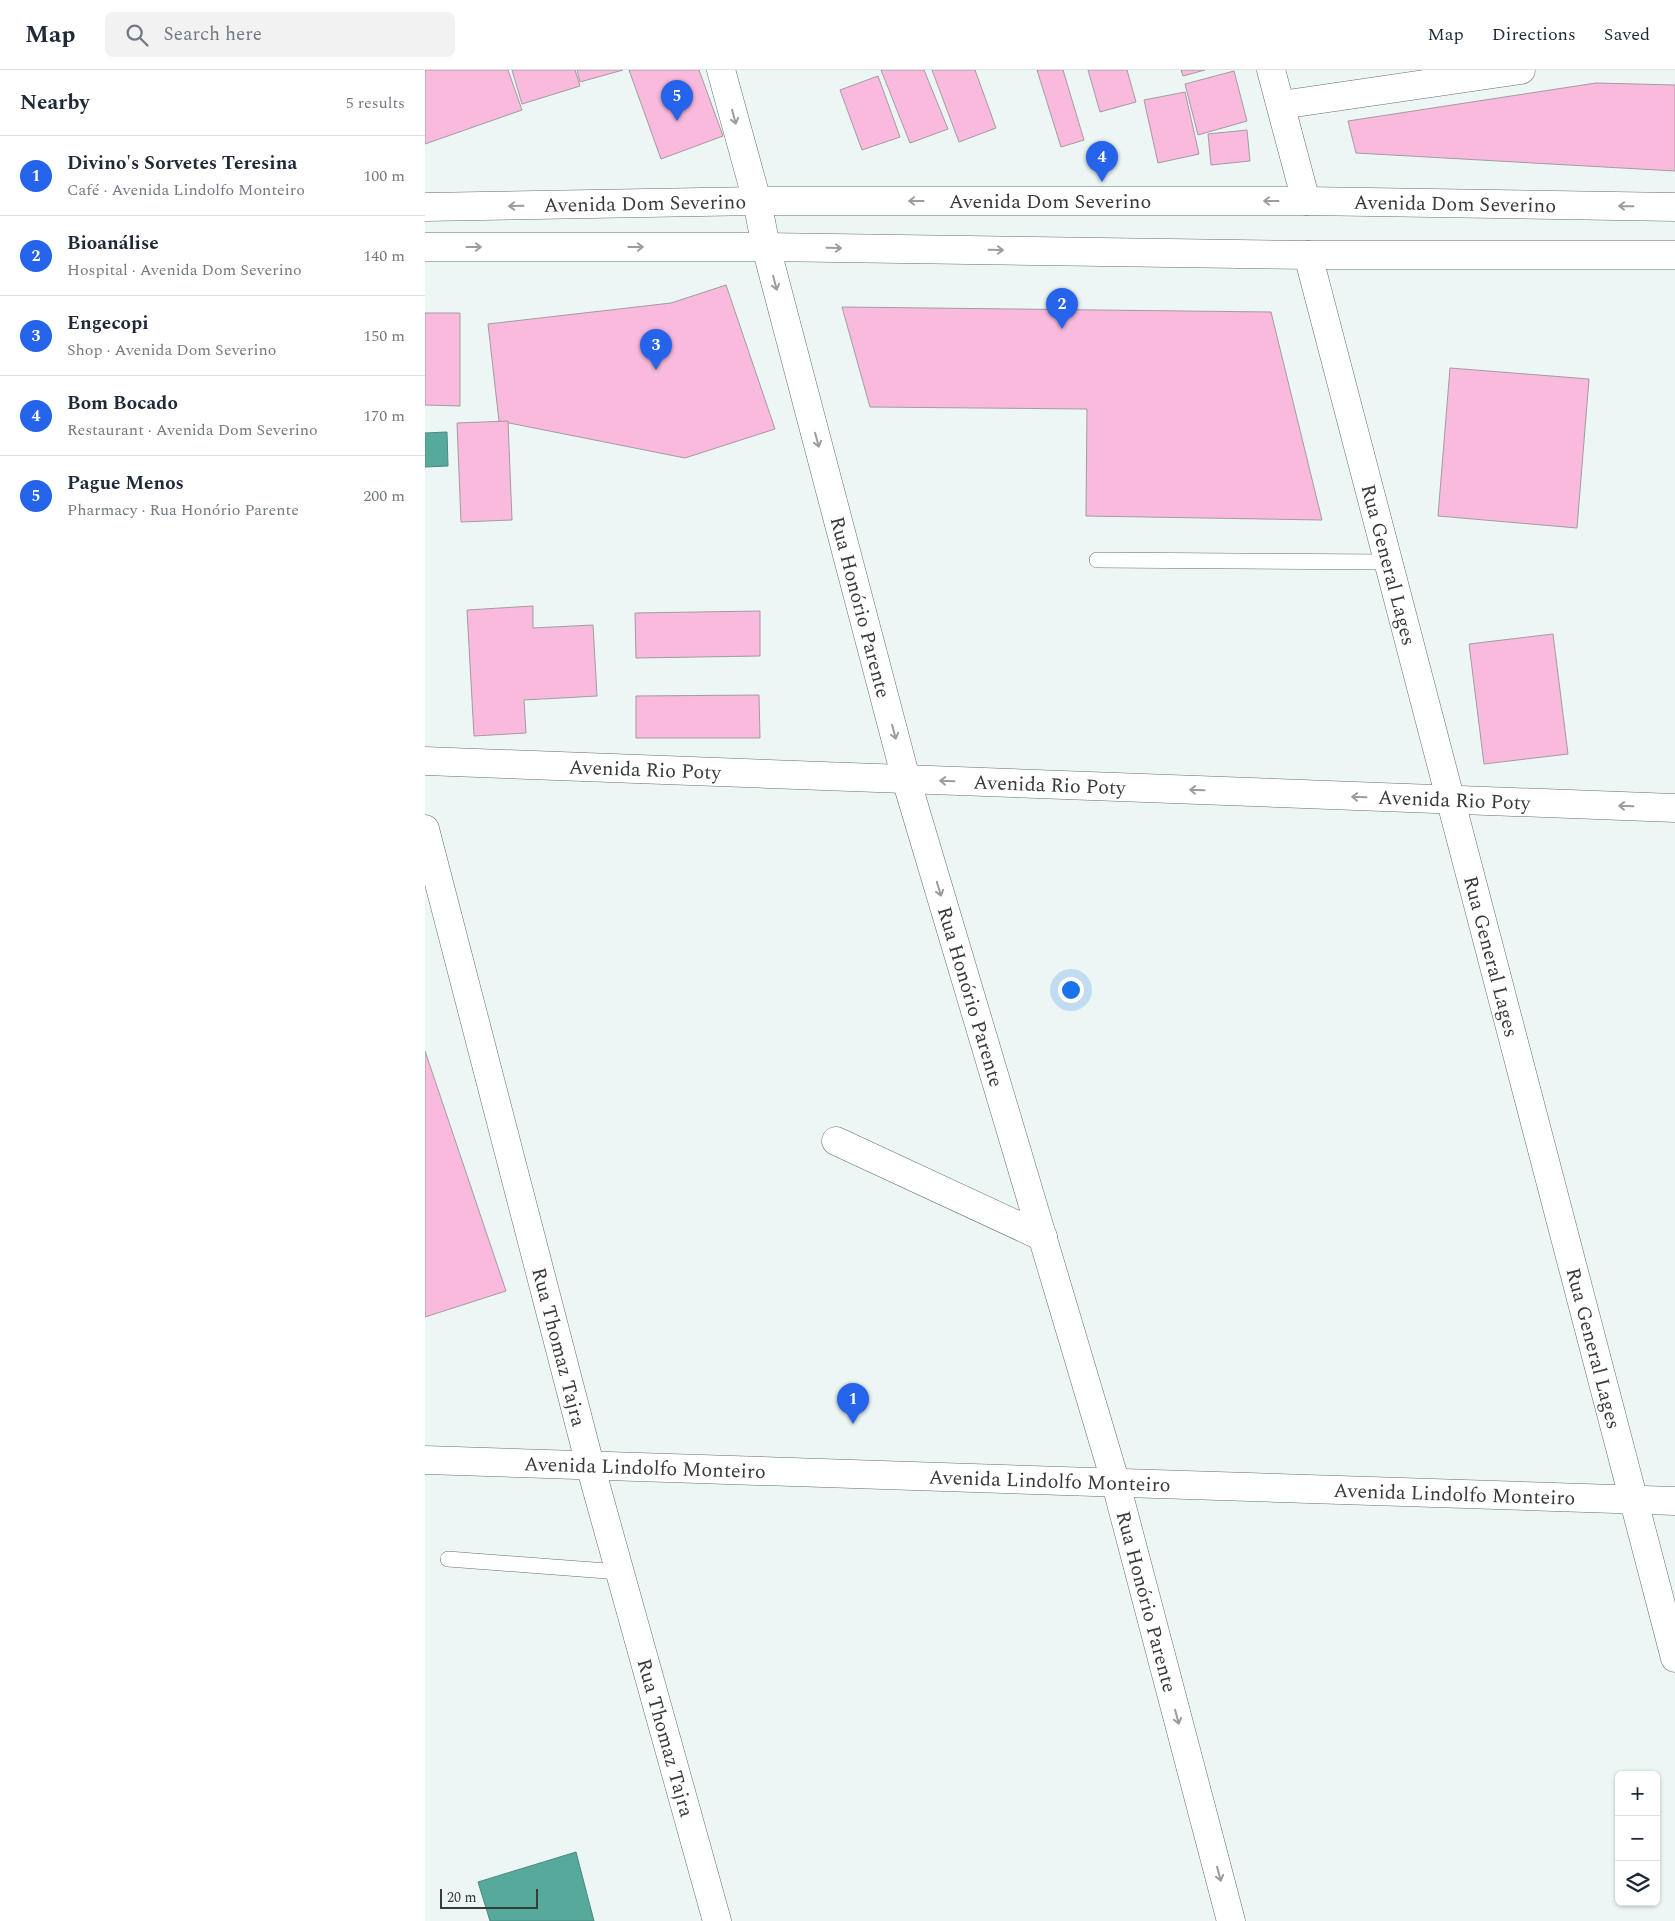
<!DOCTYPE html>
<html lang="en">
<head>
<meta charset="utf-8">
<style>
  :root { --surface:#fff; --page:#f2f2f3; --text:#1f2937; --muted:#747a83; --line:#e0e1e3; --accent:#2563eb }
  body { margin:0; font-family:Spectral,serif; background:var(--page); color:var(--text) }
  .controls { position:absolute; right:15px; bottom:15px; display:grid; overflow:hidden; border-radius:8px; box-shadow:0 1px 4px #0004 }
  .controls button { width:45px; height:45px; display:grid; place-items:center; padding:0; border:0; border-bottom:1px solid var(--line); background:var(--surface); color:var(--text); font:25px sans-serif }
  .scale { position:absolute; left:15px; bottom:12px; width:98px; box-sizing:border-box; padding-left:5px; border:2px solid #373b3a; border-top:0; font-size:14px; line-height:18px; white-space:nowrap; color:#373b3a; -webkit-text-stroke:4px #ecf6f4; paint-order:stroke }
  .you { position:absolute; left:645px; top:919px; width:18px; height:18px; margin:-12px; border:4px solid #fff; border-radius:50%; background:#1a73e8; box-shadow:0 0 0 8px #1a73e833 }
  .badge { display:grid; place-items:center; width:32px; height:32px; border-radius:50%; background:var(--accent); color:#fff; font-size:16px; font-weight:700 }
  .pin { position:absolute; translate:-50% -41px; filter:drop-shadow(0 1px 2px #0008) }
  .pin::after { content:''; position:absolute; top:26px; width:18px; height:15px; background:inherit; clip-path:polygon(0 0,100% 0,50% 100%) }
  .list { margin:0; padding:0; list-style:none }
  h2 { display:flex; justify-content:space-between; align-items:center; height:65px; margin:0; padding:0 20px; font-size:21px }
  h2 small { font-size:16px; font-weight:400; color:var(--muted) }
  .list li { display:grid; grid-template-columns:32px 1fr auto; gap:15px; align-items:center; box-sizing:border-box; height:80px; padding:0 20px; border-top:1px solid var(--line) }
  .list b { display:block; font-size:19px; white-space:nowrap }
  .list p { margin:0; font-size:16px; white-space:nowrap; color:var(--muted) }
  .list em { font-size:16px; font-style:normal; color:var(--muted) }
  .icon { flex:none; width:28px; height:28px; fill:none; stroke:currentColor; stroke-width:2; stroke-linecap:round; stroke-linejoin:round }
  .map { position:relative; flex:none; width:1250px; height:1851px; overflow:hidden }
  header { display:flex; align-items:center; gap:30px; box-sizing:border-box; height:70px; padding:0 25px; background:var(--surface); border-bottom:1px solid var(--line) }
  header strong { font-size:24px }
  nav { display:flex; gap:28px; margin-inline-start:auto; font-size:18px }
  .search { width:350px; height:45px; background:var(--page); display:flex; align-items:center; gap:12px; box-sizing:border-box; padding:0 18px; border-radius:8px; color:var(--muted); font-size:19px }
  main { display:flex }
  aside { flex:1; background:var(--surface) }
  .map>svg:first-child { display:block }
</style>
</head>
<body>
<header>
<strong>Map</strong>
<div class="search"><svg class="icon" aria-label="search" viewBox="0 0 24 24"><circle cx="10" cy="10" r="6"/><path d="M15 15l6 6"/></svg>Search here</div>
<nav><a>Map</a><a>Directions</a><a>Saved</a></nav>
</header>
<main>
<aside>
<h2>Nearby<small>5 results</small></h2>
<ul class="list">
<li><span class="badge">1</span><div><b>Divino's Sorvetes Teresina</b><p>Café · Avenida Lindolfo Monteiro</p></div><em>100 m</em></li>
<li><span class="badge">2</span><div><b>Bioanálise</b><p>Hospital · Avenida Dom Severino</p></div><em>140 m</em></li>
<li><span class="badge">3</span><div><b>Engecopi</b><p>Shop · Avenida Dom Severino</p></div><em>150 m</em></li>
<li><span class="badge">4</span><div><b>Bom Bocado</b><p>Restaurant · Avenida Dom Severino</p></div><em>170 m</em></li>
<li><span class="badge">5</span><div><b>Pague Menos</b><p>Pharmacy · Rua Honório Parente</p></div><em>200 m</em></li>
</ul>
</aside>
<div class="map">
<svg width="1250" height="1851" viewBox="0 0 1250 1851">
  <rect width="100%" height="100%" fill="#ecf6f4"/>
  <g fill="#56aa9c" stroke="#4d897f">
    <path d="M22 362 23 396 0 397V363Z"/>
    <path d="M151 1782 169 1851H65L53 1812Z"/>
  </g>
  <g fill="#fabadd" stroke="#a39b9f">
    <path d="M0 0H83L97 40 0 74Z"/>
    <path d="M87 0H150L155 16 97 34Z"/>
    <path d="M152 0H198L155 12Z"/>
    <path d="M204 0H274L298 66 236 89Z"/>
    <path d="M456 0H499L523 59 485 73Z"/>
    <path d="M507 0H550L571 58 534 72Z"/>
    <path d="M612 0H638L659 70 636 77Z"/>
    <path d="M663 0H702L711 32 675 42Z"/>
    <path d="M756 0H780L758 6Z"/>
    <path d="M809 1 822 51 773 65 760 14Z"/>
    <path d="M453 6 475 67 437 80 415 20Z"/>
    <path d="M1171 13 1250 15V101L931 83 923 51Z"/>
    <path d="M760 22 774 84 733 93 719 30Z"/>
    <path d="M822 60 825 91 786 95 783 64Z"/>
    <path d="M301 215 350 359 260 388 74 351 63 254 246 233Z"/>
    <path d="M417 237 846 242 897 450 661 446 662 339 445 337Z"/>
    <path d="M0 243H35V336L0 335Z"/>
    <path d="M1025 298 1164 309 1152 458 1013 446Z"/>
    <path d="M83 351 87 450 36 452 32 353Z"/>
    <path d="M108 536V558L168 555 172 626 99 630 101 663 49 666 42 540Z"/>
    <path d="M335 541V586L211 588 210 543Z"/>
    <path d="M1128 564 1143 684 1059 694 1044 574Z"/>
    <path d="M334 625 335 668H211V626Z"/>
    <path d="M0 981 81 1221 0 1247Z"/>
  </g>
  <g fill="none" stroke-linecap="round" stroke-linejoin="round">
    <defs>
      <g id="service">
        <path d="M672 490 963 492"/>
        <path d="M23 1489 195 1502"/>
      </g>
      <g id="minor">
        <path id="s1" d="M296 0 332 131 341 177 481 709 691 1414 806 1851"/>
        <path d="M846 0 881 131"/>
        <path d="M856 35 1096 0"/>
        <path id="s2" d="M883 185 1250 1588"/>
        <path id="s3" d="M0 691 1250 738"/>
        <path id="s4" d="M0 759 165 1395 292 1851"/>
        <path d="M411 1071 618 1167"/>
      </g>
      <g id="tertiary">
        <path id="s5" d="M0 1390 1250 1431"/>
      </g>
      <g id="secondary">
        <path id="s6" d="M0 137 332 131H881L1250 137"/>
        <path d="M0 177H341L883 185H1250"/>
      </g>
    </defs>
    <use href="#service" stroke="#666f6d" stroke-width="16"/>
    <use href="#minor" stroke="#666f6d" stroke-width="29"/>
    <use href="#tertiary" stroke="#666f6d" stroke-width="29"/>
    <use href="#secondary" stroke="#666f6d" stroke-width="29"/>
    <use href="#service" stroke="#fff" stroke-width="15"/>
    <use href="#minor" stroke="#fff" stroke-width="28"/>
    <use href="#tertiary" stroke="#fff" stroke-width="28"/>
    <use href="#secondary" stroke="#fff" stroke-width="28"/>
  </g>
  <defs><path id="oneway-shaft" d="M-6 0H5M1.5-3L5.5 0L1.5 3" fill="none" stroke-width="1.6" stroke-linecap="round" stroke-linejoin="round" transform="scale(1.25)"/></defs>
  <g stroke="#9b9d9c">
    <use href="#oneway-shaft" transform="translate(309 47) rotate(75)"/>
    <use href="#oneway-shaft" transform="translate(491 131) rotate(180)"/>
    <use href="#oneway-shaft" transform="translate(846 131) rotate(180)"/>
    <use href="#oneway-shaft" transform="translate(91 136) rotate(179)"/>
    <use href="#oneway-shaft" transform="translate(1201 136) rotate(-179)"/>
    <use href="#oneway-shaft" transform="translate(49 177)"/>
    <use href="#oneway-shaft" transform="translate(211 177)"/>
    <use href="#oneway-shaft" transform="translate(409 178) rotate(1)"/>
    <use href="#oneway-shaft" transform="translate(571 180) rotate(1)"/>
    <use href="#oneway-shaft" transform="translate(350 213) rotate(75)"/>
    <use href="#oneway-shaft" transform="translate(392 370) rotate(75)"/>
    <use href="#oneway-shaft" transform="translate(469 662) rotate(75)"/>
    <use href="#oneway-shaft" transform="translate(522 711) rotate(-178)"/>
    <use href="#oneway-shaft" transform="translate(772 720) rotate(-178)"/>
    <use href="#oneway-shaft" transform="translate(934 727) rotate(-178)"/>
    <use href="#oneway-shaft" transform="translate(1201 736) rotate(-178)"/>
    <use href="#oneway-shaft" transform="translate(514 819) rotate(73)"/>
    <use href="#oneway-shaft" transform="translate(752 1647) rotate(75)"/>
    <use href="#oneway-shaft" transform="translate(794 1804) rotate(75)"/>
  </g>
  <g text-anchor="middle" stroke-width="4" stroke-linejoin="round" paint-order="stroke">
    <g font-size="20" fill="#373b3a" stroke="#ecf6f4">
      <text dy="7" stroke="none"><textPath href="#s6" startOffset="625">Avenida Dom Severino</textPath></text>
      <text dy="7" stroke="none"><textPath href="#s6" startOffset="220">Avenida Dom Severino</textPath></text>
      <text dy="7" stroke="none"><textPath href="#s6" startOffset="1030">Avenida Dom Severino</textPath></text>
      <text dy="7" stroke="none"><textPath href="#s2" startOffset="320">Rua General Lages</textPath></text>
      <text dy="7" stroke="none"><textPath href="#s1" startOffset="555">Rua Honório Parente</textPath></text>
      <text dy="7" stroke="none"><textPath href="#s3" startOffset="220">Avenida Rio Poty</textPath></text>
      <text dy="7" stroke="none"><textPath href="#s3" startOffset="625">Avenida Rio Poty</textPath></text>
      <text dy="7" stroke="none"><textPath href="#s3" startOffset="1030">Avenida Rio Poty</textPath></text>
      <text dy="7" stroke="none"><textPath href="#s2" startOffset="725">Rua General Lages</textPath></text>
      <text dy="7" stroke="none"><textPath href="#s1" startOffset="960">Rua Honório Parente</textPath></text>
      <text dy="7" stroke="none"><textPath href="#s4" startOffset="535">Rua Thomaz Tajra</textPath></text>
      <text dy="7" stroke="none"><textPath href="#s2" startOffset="1130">Rua General Lages</textPath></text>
      <text dy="7" stroke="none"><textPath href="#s5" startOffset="220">Avenida Lindolfo Monteiro</textPath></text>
      <text dy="7" stroke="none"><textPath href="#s5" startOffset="625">Avenida Lindolfo Monteiro</textPath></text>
      <text dy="7" stroke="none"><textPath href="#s5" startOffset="1030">Avenida Lindolfo Monteiro</textPath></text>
      <text dy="7" stroke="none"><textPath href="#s1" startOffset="1590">Rua Honório Parente</textPath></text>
      <text dy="7" stroke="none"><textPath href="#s4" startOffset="940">Rua Thomaz Tajra</textPath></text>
    </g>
  </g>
</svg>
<div class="controls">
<button>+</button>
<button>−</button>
<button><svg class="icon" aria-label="layers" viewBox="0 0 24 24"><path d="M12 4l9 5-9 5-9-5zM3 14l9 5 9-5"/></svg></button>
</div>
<div class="scale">20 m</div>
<div class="you"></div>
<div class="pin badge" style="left:428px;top:1354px">1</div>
<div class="pin badge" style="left:637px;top:259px">2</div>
<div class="pin badge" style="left:231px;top:300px">3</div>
<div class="pin badge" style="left:677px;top:112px">4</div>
<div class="pin badge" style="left:252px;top:51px">5</div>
</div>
</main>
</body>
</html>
